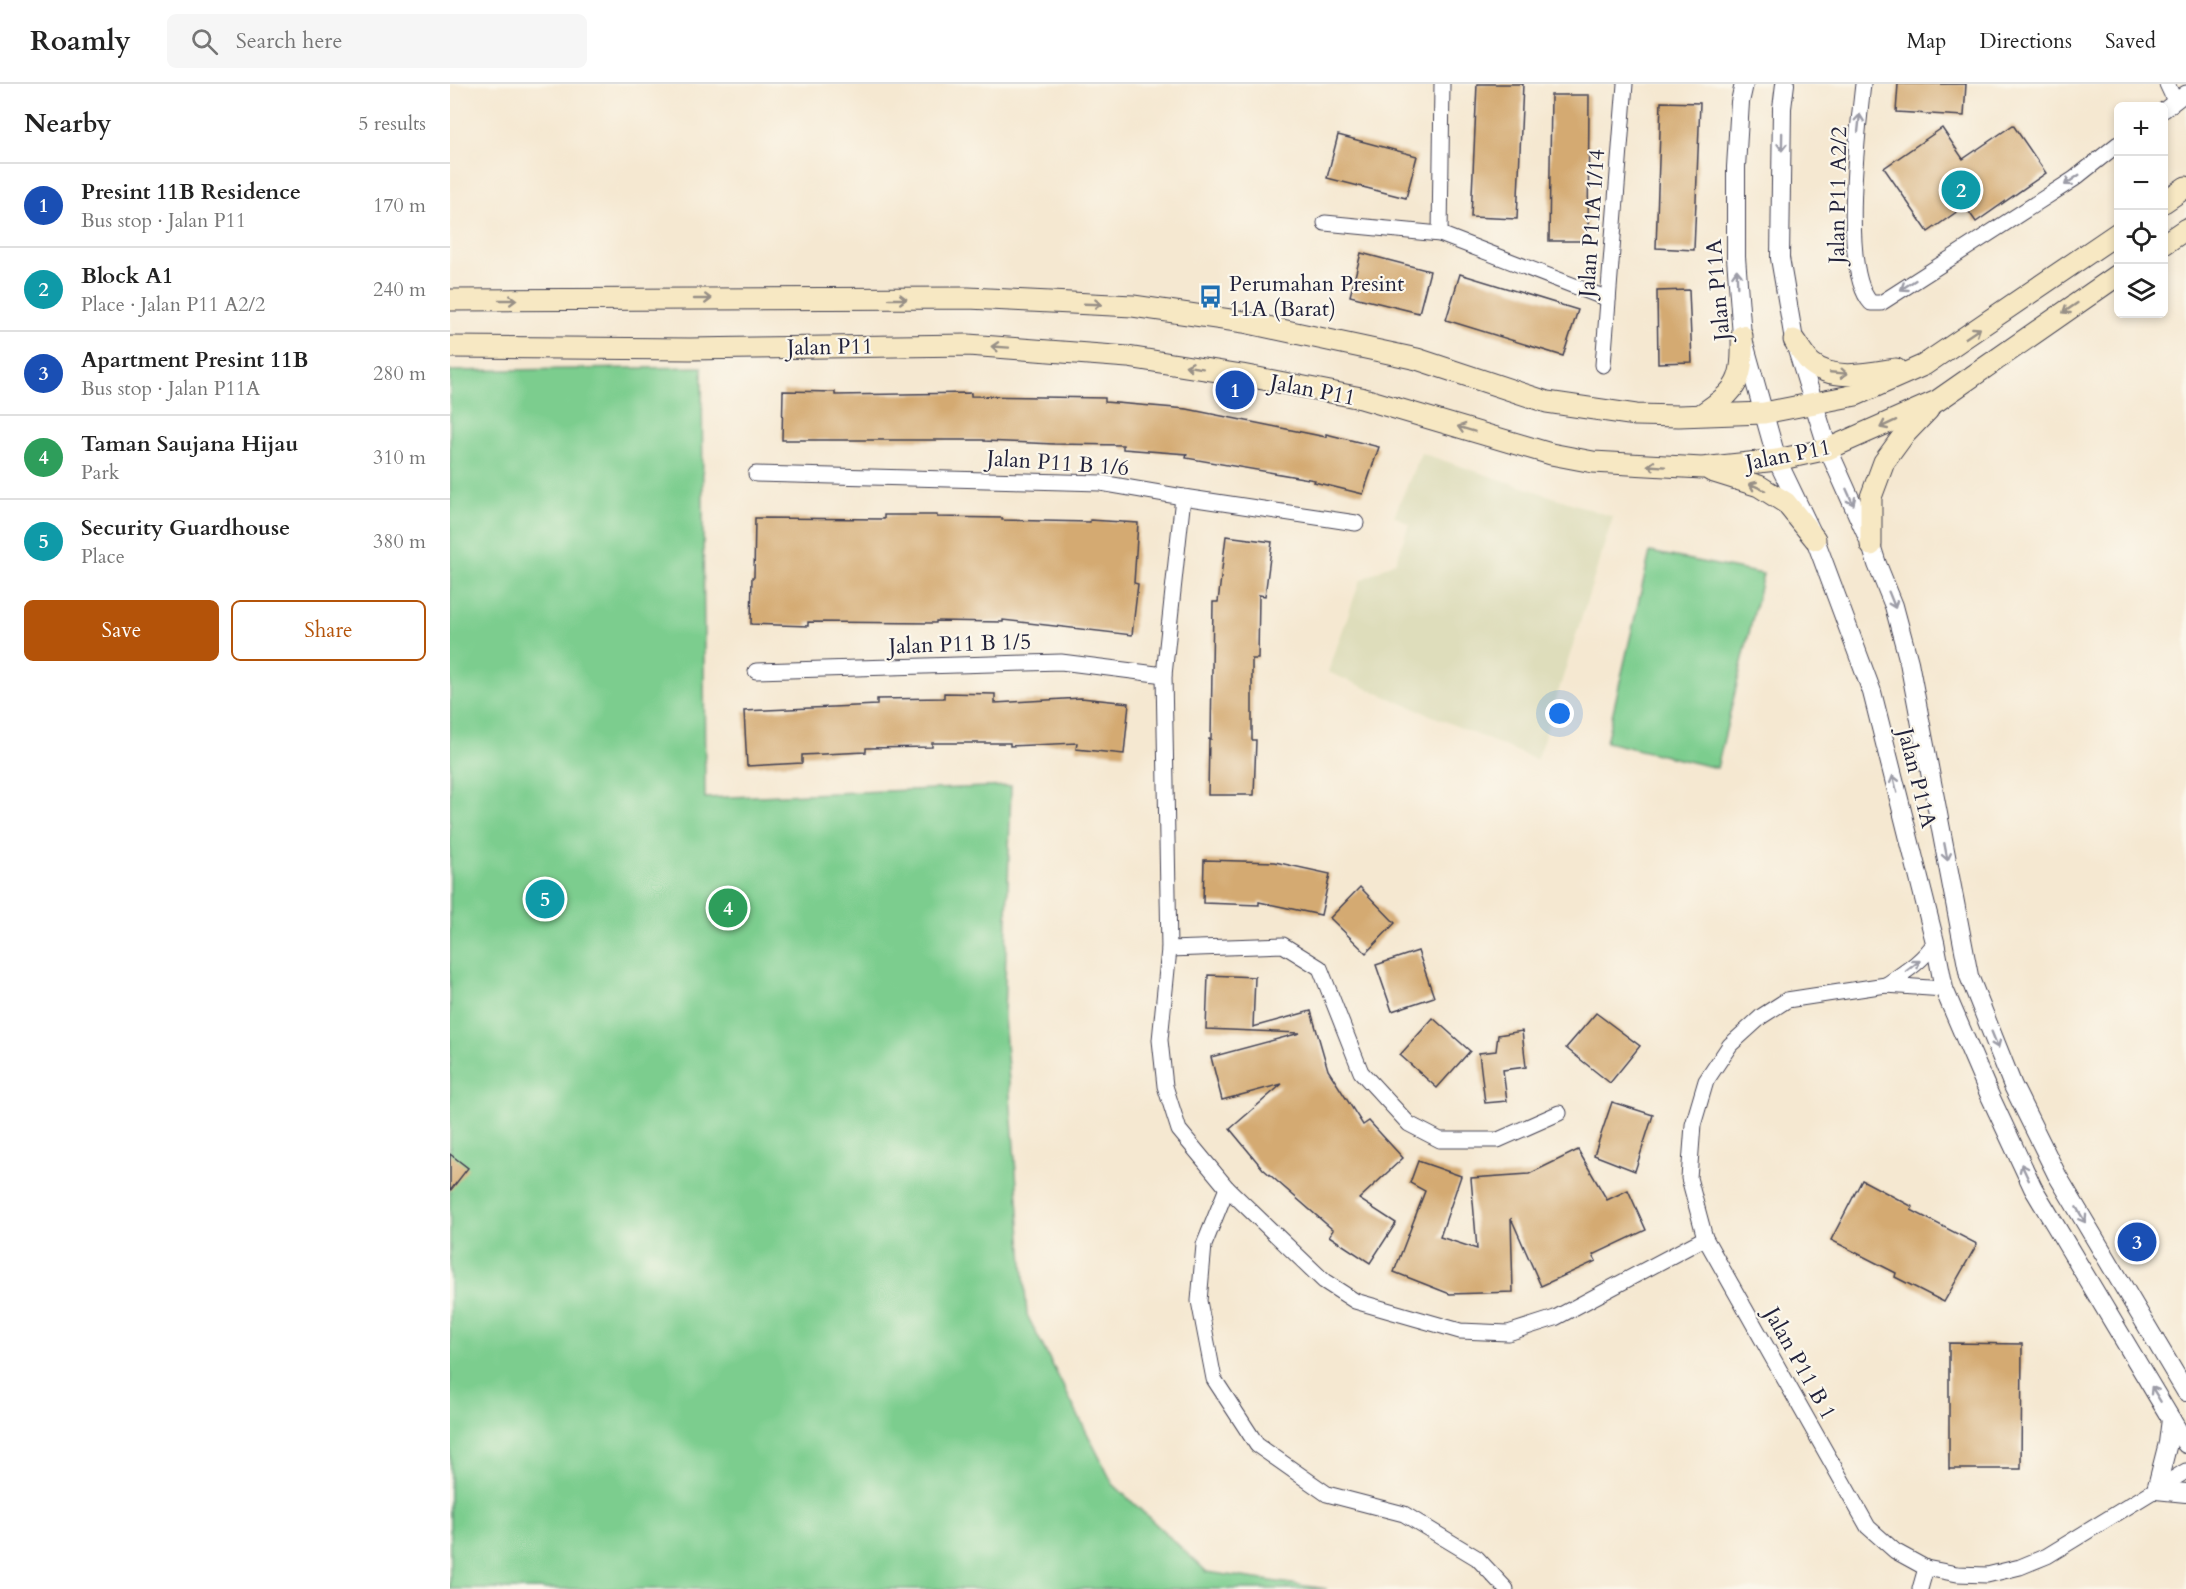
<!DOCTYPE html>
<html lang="en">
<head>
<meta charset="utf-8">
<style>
  :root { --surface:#fff; --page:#f6f6f6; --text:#222; --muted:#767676; --line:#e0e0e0; --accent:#b45309 }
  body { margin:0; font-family:Cardo,serif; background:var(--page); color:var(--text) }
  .controls { position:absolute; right:18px; top:18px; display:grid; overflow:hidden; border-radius:9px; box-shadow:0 3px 9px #0003 }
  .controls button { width:54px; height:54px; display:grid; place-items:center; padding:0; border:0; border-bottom:2px solid var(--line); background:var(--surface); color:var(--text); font:30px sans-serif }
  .you { position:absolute; left:1110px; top:630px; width:21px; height:21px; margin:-15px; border:4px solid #fff; border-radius:50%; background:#1a73e8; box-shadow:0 0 0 9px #1a73e833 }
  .badge { display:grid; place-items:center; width:39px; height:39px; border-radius:50%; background:var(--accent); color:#fff; font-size:20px; font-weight:700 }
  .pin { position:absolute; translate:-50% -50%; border:3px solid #fff; box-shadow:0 2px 6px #0006 }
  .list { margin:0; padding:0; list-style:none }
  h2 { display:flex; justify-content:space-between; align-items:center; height:78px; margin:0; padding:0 24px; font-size:26px }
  h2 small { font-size:20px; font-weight:400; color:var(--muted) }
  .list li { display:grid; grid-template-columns:39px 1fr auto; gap:18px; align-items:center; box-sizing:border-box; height:84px; padding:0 24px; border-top:2px solid var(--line) }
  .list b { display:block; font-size:22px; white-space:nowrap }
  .list p { margin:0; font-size:20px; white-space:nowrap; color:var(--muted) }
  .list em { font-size:20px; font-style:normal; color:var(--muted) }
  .actions { display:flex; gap:12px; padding:18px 24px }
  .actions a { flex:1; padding:14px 0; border:2px solid var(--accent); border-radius:9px; text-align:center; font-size:21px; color:var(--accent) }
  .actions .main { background:var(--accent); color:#fff }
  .icon { flex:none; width:33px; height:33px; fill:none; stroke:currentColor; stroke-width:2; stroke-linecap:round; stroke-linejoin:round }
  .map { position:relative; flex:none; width:1736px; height:1505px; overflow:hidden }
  header { display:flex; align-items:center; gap:36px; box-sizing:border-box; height:84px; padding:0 30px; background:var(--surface); border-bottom:2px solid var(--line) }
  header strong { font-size:28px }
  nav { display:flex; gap:33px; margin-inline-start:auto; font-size:21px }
  .search { width:420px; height:54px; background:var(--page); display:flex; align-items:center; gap:15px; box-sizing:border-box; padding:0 21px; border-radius:9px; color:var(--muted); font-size:22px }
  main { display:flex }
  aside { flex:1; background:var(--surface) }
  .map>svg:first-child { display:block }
</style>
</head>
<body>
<header>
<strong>Roamly</strong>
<div class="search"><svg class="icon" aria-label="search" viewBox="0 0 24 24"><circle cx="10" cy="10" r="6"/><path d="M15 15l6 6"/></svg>Search here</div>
<nav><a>Map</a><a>Directions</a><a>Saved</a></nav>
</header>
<main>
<aside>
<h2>Nearby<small>5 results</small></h2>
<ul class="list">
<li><span class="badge" style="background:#1a4fb4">1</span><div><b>Presint 11B Residence</b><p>Bus stop · Jalan P11</p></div><em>170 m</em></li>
<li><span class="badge" style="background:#0f9aa8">2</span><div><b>Block A1</b><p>Place · Jalan P11 A2/2</p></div><em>240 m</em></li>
<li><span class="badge" style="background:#1a4fb4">3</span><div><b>Apartment Presint 11B</b><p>Bus stop · Jalan P11A</p></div><em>280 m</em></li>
<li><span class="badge" style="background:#2e9e5b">4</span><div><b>Taman Saujana Hijau</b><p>Park</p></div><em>310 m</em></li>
<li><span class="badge" style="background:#0f9aa8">5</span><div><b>Security Guardhouse</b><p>Place</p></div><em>380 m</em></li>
</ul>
<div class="actions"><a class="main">Save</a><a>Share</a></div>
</aside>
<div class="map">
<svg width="1736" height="1505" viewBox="0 0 1736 1505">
  <rect width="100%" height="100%" fill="#fbf7ec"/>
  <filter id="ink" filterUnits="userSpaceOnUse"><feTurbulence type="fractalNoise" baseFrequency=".0167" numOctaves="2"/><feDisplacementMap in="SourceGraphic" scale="12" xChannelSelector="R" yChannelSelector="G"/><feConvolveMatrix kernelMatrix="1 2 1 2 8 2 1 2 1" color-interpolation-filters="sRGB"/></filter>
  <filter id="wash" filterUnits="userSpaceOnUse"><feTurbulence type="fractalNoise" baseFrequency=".008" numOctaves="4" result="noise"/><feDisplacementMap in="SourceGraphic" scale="24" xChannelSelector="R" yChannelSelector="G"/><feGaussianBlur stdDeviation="1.35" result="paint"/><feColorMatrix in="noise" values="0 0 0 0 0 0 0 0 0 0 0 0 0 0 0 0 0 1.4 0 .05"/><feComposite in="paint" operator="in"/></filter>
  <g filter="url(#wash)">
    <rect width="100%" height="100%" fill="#f5e8d1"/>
    <path fill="#deddbb" d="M971 369 1163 433 1087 676 878 588 910 497 946 477 959 440 944 432Z"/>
    <g fill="#7bcd8e" stroke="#4e7864" stroke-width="1.5">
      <path d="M252 283 255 714 561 702 554 933 577 1231 663 1400 757 1488 877 1505H0V287Z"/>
      <path d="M1200 468 1313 490 1267 684 1156 658Z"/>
    </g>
    <g id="blocks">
      <g fill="#d4aa72">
        <path d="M1027 0H1073L1067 135 1021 133Z"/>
        <path d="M1448 0H1516L1514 32 1446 28Z"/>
        <path d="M1101 11H1139L1138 157H1099Z"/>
        <path d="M1211 18 1250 19 1244 166 1206 164Z"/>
        <path d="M1563 41 1596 89 1526 138 1515 122 1478 148 1434 84 1492 44 1513 75Z"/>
        <path d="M888 51 967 72 956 114 877 94Z"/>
        <path d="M911 169 980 187 969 229 900 212Z"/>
        <path d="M1010 190 1128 226 1113 272 996 236Z"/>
        <path d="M1239 206 1242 278 1208 279 1207 207Z"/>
        <path d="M333 307 385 308V311L521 309V312L655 314V318L737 325 876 353V350L929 363 913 410 864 398 865 396 736 374 737 370 673 365V361L604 360 534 357V356H332Z"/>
        <path d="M434 431H487V433L552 434V436L640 438V436L688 439 684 499 688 500 682 551 553 536V538L486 537V539L358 538V542L301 540 302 493H304L305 434 434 435Z"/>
        <path d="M776 452 822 458 815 512 809 511 808 575H802V656H806L804 711H758L759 655H761L763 518H768Z"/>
        <path d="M494 609 545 610V619L631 614 679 619 674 670 626 665 627 659 560 662V659H482V663L416 664V668L352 671V679L297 682 294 627 427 621V615L494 614Z"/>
        <path d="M754 776 825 778 880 790 871 831 809 818V821L753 819Z"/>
        <path d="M910 803 945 839 916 869 880 834Z"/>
        <path d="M968 867 984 913 942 927 926 881Z"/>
        <path d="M758 891 805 893 803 943 861 927 878 986 913 1041 919 1037 953 1074 909 1115 946 1139 920 1179 879 1152 883 1146 813 1085 780 1045 832 1000 772 1016 761 973 850 949 756 945Z"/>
        <path d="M1146 929 1190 962 1160 999 1116 964Z"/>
        <path d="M983 934 1020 967 987 1004 950 971Z"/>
        <path d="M1072 947 1076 983 1053 986 1057 1017 1035 1019 1029 969 1046 967 1048 951Z"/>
        <path d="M1162 1018 1203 1031 1185 1087 1144 1071Z"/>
        <path d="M1128 1066 1157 1116 1178 1106 1196 1146 1143 1171 1146 1177 1091 1202 1061 1134 1063 1208 1000 1210 944 1188 975 1107 960 1099 968 1077 1011 1092 990 1153 1027 1165 1021 1094 1079 1090Z"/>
        <path d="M0 1070 18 1084 0 1107Z"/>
        <path d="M1412 1096 1463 1123 1461 1126 1527 1160 1494 1218 1445 1193 1446 1189 1381 1156Z"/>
        <path d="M1499 1259 1572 1260 1571 1385H1499Z"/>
      </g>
    </g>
  </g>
  <g filter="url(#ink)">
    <use href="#blocks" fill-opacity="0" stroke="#424052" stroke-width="1.5"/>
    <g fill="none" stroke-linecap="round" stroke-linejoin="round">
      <defs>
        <g id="minor">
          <path d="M1413 0C1408 46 1390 186 1421 219H1431L1624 95 1668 60"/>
          <path d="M1717 0 1725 17"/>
          <path d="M1714 26 1736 9"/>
          <path d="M875 139 990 150 1158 215"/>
          <path d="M990 150 992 0"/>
          <path d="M1153 281 1175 0"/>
          <path d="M306 390 651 399 733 413 906 439"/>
          <path d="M733 413 714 591 719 865 710 956 715 1002 729 1046 777 1104 874 1197 905 1217 1010 1247 1058 1249 1105 1234 1255 1154"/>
          <path d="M306 587 611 578 714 591"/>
          <path d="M719 865 833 861 870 884 911 988 959 1040 990 1056H1048L1109 1029"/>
          <path d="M1436 901C1455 888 1473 877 1485 858"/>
          <path d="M1494 905 1436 901 1337 916 1312 932 1280 961 1256 997 1243 1041 1239 1094 1255 1154 1418 1443 1445 1467 1476 1484 1507 1490 1537 1491 1570 1483 1597 1472 1736 1387"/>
          <path d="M777 1104 754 1161 749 1217 764 1295 807 1361 877 1410 954 1430 1027 1474 1056 1505"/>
          <path d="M1470 1505 1476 1484"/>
        </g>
        <g id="tertiary">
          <path d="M1294 0 1290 18 1286 83V173L1292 252 1327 376 1365 455 1422 608 1485 858 1494 905 1540 1012 1583 1104 1736 1360"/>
          <path d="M1335 0 1332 24 1330 174 1344 256 1378 365 1421 461 1427 480 1444 522 1459 578 1519 892 1563 1002 1607 1091 1736 1308"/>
          <path d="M1721 1335 1718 1359 1706 1406 1736 1409"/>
        </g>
        <g id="secondary">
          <path d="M1714 118 1736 103"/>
          <path d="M1714 160 1736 145"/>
          <path d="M0 216 518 214 683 222 794 238 967 275 1097 318 1186 331 1229 332 1314 329 1406 311 1474 281 1668 149"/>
          <path d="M1344 256C1349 263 1355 273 1361 279 1383 298 1420 289 1446 285"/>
          <path d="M0 263 240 265 518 261 678 273 792 291 911 314 1101 370 1143 378 1252 384 1327 376 1378 365 1487 317 1668 191"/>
          <path d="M1252 330C1289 305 1293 297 1292 252"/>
          <path d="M1261 387 1309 402 1336 419 1365 455"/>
          <path d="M1421 461V413L1434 378 1453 352 1478 326"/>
        </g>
      </defs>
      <use href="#minor" stroke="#424052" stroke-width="17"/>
      <use href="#tertiary" stroke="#424052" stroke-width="20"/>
      <use href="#secondary" stroke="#424052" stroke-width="23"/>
      <use href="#minor" stroke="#fff" stroke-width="15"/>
      <use href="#tertiary" stroke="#fff" stroke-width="18"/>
      <use href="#secondary" stroke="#f7e8c3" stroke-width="21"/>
    </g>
    <defs><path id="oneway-shaft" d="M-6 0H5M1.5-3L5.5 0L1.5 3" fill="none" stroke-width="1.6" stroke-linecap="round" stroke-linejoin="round" transform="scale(1.5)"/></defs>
    <g stroke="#9c9ca7">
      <use href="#oneway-shaft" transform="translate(1409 39) rotate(-84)"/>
      <use href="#oneway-shaft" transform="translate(1332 58) rotate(91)"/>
      <use href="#oneway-shaft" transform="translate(1622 96) rotate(145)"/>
      <use href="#oneway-shaft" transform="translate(1287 194) rotate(-92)"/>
      <use href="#oneway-shaft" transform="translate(1458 201) rotate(147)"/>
      <use href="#oneway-shaft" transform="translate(1400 413) rotate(66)"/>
      <use href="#oneway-shaft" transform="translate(1442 516) rotate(68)"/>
      <use href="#oneway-shaft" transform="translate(1445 700) rotate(-104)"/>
      <use href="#oneway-shaft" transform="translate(1496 768) rotate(79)"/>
      <use href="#oneway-shaft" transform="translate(1463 882) rotate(-38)"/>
      <use href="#oneway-shaft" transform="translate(1545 956) rotate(68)"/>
      <use href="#oneway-shaft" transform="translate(1575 1088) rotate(-115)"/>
      <use href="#oneway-shaft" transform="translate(1631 1131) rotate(59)"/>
      <use href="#oneway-shaft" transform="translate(1706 1310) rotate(-121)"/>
    </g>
    <g stroke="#978f86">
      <use href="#oneway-shaft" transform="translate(253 215)"/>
      <use href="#oneway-shaft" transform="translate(448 215)"/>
      <use href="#oneway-shaft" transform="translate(58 216)"/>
      <use href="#oneway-shaft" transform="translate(643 220) rotate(2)"/>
      <use href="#oneway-shaft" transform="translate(1620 224) rotate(146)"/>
      <use href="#oneway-shaft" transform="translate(1523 249) rotate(-34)"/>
      <use href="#oneway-shaft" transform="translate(550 263) rotate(-176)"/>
      <use href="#oneway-shaft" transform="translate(744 283) rotate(-171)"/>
      <use href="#oneway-shaft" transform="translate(1389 289) rotate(5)"/>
      <use href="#oneway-shaft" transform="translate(1438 340) rotate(155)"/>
      <use href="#oneway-shaft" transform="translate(1016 345) rotate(-163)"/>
      <use href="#oneway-shaft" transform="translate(1206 382) rotate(-176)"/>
      <use href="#oneway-shaft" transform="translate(1307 403) rotate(-156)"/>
    </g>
  </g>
  <defs>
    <symbol id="bus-bare" viewBox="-9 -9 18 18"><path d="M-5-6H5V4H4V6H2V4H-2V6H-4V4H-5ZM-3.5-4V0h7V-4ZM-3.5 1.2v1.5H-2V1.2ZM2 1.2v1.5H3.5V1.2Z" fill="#1f6fb2" stroke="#fbf7ec" stroke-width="2.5" paint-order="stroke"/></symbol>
  </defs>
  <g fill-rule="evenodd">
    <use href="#bus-bare" x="744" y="196" width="33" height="33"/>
  </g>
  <g text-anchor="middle" stroke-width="4.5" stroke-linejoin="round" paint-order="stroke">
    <g font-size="22" fill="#22223b" stroke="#fbf7ec">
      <text transform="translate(1387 111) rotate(-89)" y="8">Jalan P11 A2/2</text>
      <text transform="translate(1141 139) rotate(-86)" y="8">Jalan P11A 1/14</text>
      <text transform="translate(1267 206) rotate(-95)" y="8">Jalan P11A</text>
      <text transform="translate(380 262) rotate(-1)" y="8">Jalan P11</text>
      <text transform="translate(863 305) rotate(11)" y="8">Jalan P11</text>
      <text transform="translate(1338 370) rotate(-11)" y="8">Jalan P11</text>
      <text transform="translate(608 378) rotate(4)" y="8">Jalan P11 B 1/6</text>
      <text transform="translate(510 559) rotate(-2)" y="8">Jalan P11 B 1/5</text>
      <text transform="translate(1468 694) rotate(76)" y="8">Jalan P11A</text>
      <text transform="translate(1351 1279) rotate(61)" y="8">Jalan P11 B 1</text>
    </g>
    <g font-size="22" fill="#22223b" stroke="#fbf7ec" text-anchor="start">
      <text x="779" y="207">Perumahan Presint<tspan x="779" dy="25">11A (Barat)</tspan></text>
    </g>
  </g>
</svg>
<div class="controls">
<button>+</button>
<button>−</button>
<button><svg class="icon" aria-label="locate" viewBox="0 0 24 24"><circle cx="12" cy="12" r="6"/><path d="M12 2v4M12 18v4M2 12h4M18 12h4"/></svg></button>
<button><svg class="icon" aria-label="layers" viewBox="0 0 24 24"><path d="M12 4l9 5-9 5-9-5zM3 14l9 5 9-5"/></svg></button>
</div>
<div class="you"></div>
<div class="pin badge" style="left:785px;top:306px;background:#1a4fb4">1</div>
<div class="pin badge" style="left:1511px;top:106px;background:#0f9aa8">2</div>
<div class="pin badge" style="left:1687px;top:1158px;background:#1a4fb4">3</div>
<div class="pin badge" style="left:278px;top:824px;background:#2e9e5b">4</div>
<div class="pin badge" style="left:95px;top:815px;background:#0f9aa8">5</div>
</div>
</main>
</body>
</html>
